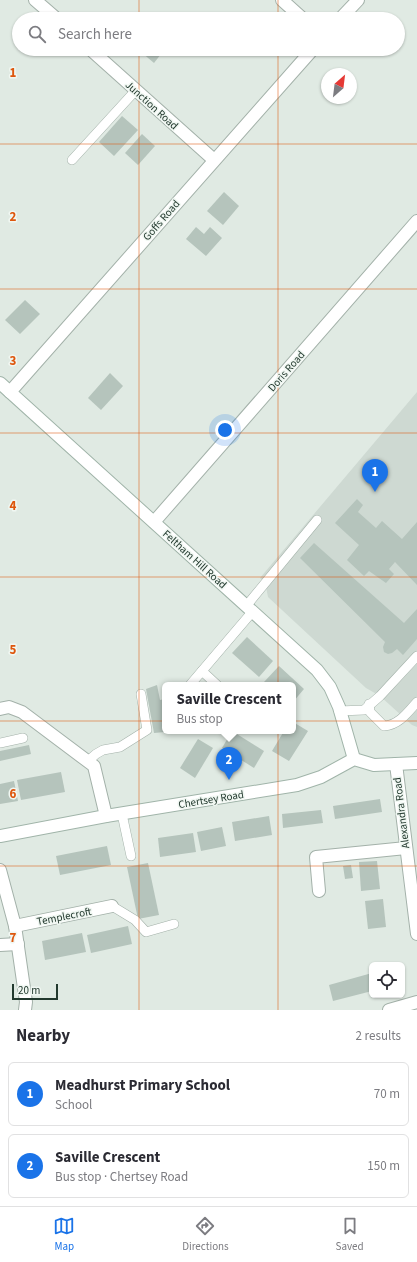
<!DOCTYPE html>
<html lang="en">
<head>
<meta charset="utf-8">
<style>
  :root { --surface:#fff; --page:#f7f7f7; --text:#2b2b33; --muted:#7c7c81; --line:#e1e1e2; --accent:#1a73e8 }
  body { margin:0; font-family:"Source Sans 3",sans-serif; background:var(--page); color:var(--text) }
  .controls { position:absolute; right:12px; bottom:12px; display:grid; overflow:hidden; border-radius:6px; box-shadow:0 1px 3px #0004 }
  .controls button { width:36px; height:36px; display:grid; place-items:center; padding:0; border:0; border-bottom:1px solid var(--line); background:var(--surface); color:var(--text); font:20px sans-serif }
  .compass { position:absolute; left:321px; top:68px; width:36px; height:36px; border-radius:50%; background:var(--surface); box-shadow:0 1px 3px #0004; rotate:28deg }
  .scale { position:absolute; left:12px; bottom:10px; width:46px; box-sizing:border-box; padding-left:4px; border:2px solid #22392e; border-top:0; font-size:11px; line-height:14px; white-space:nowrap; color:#22392e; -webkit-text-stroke:3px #f0f7f2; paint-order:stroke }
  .you { position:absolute; left:225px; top:430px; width:14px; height:14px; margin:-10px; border:3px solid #fff; border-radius:50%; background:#1a73e8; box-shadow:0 0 0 6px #1a73e833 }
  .badge { display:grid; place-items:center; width:26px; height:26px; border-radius:50%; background:var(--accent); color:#fff; font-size:13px; font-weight:700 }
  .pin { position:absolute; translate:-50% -33px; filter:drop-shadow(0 1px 2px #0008) }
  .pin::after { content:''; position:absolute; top:21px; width:14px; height:12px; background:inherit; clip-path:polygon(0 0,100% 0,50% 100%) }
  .popup { position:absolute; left:162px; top:682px; width:134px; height:52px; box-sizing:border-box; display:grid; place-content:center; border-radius:6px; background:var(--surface); filter:drop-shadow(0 1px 3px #0005); font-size:13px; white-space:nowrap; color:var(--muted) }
  .popup b { font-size:15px; color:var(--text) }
  .popup::after { content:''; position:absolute; left:50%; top:100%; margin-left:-8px; border:8px solid transparent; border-top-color:var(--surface) }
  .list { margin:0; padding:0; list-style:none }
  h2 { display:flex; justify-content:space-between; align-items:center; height:52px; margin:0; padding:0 16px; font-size:17px }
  h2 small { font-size:13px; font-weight:400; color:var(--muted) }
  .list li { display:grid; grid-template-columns:26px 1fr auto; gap:12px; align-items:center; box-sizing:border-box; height:64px; margin:0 8px 8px; padding:0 8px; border:1px solid var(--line); border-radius:6px }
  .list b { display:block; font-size:15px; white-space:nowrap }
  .list p { margin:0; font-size:13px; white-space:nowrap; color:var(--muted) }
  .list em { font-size:13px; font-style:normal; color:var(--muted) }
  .icon { flex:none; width:22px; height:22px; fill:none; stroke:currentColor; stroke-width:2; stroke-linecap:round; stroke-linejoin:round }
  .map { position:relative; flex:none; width:417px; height:1010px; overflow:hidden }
  .search { position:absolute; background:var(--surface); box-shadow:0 1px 3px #0004; left:12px; right:12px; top:12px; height:44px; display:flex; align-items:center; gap:10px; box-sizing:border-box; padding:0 14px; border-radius:22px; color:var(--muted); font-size:15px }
  .sheet { height:196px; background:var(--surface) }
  nav { display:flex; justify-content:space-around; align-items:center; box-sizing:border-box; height:56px; border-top:1px solid var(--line); background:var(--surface); font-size:11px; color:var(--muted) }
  nav a { display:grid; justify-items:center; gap:2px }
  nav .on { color:var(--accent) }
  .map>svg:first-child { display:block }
</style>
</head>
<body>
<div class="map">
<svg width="417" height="1010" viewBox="0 0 417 1010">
  <rect width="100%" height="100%" fill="#e0eae3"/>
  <path fill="#ced9d2" d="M417 392V727L412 725 380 696 366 688 268 597 265 582 260 578Z"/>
  <g fill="#b5c4bc">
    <path d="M144 49H165L154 63 141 52Z"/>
    <path d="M122 116 138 130 114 156 99 142Z"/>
    <path d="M142 134 155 146 138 165 125 153Z"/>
    <path d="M224 192 239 206 223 225 207 211Z"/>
    <path d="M196 227 204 234 210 227 222 238 206 256 186 239Z"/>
    <path d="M25 300 40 314 20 334 5 320Z"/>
    <path d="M110 373 123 386 101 410 88 398Z"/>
    <path d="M357 499 363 505 358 512 376 528 382 521 402 539 417 522V585L395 562 389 569 394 574 386 583 369 571 364 576 347 560 359 545 335 523Z"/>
    <path d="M314 543 404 623 417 609V639L403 655 397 649 392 653 388 654 384 652 383 647 385 642 300 558Z"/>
    <path d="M247 637 273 661 259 677 232 653Z"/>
    <path d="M279 666 304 689 293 702V685H268L264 682Z"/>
    <path d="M157 685 160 700 165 699V732L154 733 146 689Z"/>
    <path d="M293 722 308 731 289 761 272 751 284 731H293Z"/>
    <path d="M232 731 264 751 254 768 222 748Z"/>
    <path d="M198 739 213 748 195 778 180 768Z"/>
    <path d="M29 745 31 754 0 761V751Z"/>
    <path d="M61 772 65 792 21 800 17 780Z"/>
    <path d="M14 781 18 801 0 804V784Z"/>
    <path d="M380 799 382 812 335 819 333 806Z"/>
    <path d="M321 810 323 823 283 828 282 814Z"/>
    <path d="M269 816 272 835 235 841 232 822Z"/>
    <path d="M222 827 226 846 201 851 197 832Z"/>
    <path d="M193 833 196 852 160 857 158 838Z"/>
    <path d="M107 846 111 865 60 875 56 856Z"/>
    <path d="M377 861 380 889 361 891 359 862Z"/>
    <path d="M148 863 159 915 138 919 127 867Z"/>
    <path d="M351 865 353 878 345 879 343 866Z"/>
    <path d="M383 899 386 927 368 929 365 901Z"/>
    <path d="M128 926 132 944 91 953 87 935Z"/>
    <path d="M82 933 86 952 45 960 42 941Z"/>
    <path d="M372 973V991L333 1001 329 985Z"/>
  </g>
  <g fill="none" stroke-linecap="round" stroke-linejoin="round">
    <defs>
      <g id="lane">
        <path d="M72 160 136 90"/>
        <path d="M247 605 317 520"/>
        <path d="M202 671 217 685"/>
        <path d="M190 685 253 611"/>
        <path d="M369 704 370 712 384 726C399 725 408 712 417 702"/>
        <path d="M339 711 364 710 380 696 417 656"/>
        <path d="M0 743 23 738"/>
        <path d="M88 761 96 754 103 750 120 747 147 730 141 694"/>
        <path d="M122 814 131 856"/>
        <path d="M112 906 135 920 146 932 174 924"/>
      </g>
      <g id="street">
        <path d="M35 0 57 19"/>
        <path d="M282 0 303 19"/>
        <path d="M340 19 358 0"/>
        <path d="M90 49 214 160"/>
        <path d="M10 392 313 49"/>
        <path d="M154 522 417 221"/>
        <path d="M0 709 9 707 22 712 94 766 106 816"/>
        <path d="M396 764 417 934"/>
        <path d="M0 870 15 926 26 1002 25 1010"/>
        <path d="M319 891 316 857 406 848"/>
        <path d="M15 926 112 906"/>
        <path d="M0 945 18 944"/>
        <path d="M389 1010 417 1002"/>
      </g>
      <g id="secondary">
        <path d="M0 383 317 670 330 687 339 707 354 759"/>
        <path d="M0 836 106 816 297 785 321 777 354 759 374 765 417 763"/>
      </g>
    </defs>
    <use href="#lane" stroke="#a3b1a9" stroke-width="10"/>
    <use href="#street" stroke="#a3b1a9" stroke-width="14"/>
    <use href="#secondary" stroke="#a0b4a9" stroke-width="14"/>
    <use href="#lane" stroke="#fff" stroke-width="9"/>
    <use href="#street" stroke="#fff" stroke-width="12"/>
    <use href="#secondary" stroke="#fff" stroke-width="12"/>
  </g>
  <path fill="none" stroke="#de570e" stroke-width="1" stroke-opacity="0.55" d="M139 0V19M278 0V19M139 49V1010M278 49V1010M0 144H417M0 289H417M0 433H417M0 577H417M0 721H417M0 866H417"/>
  <g text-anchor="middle" stroke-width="3" stroke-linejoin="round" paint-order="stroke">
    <g font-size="11" fill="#22392e" stroke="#f0f7f2">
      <text transform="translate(152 105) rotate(42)" y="4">Junction Road</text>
      <text transform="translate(161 220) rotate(-49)" y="4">Goffs Road</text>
      <text transform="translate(286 371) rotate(-49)" y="4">Doris Road</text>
      <text transform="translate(195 559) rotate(42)" y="4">Feltham Hill Road</text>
      <text transform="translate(211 799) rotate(-9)" y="4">Chertsey Road</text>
      <text transform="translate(401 813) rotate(-97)" y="4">Alexandra Road</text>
      <text transform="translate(64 916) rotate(-11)" y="4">Templecroft</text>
    </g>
  </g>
  <g font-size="13" text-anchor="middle" font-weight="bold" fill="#de570e" stroke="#f0f7f2" stroke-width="3" stroke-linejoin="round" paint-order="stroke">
    <text x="13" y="77">1</text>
    <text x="13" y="221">2</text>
    <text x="13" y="365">3</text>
    <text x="13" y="510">4</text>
    <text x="13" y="654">5</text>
    <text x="13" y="798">6</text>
    <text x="13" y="942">7</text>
  </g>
</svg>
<div class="controls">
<button><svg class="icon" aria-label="locate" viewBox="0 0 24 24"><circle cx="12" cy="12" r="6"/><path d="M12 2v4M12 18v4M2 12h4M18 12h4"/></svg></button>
</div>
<svg class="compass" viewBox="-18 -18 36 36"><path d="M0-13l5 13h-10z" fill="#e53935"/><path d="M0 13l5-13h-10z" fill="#7c7c81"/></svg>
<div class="scale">20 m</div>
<div class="you"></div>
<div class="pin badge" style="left:375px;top:492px">1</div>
<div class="pin badge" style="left:229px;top:780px">2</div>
<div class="popup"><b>Saville Crescent</b>Bus stop</div>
<div class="search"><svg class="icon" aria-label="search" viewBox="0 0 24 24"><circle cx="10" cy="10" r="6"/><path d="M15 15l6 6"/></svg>Search here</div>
</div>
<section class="sheet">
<h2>Nearby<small>2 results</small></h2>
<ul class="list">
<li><span class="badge">1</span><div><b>Meadhurst Primary School</b><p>School</p></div><em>70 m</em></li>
<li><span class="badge">2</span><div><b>Saville Crescent</b><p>Bus stop · Chertsey Road</p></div><em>150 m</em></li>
</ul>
</section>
<nav>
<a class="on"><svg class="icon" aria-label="map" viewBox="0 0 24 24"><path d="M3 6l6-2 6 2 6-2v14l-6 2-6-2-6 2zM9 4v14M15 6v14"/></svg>Map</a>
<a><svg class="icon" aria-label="directions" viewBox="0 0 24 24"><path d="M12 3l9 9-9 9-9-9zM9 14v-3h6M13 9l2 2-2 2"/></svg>Directions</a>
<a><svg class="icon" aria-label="saved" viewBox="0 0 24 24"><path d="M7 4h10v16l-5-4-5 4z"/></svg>Saved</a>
</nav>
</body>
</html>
